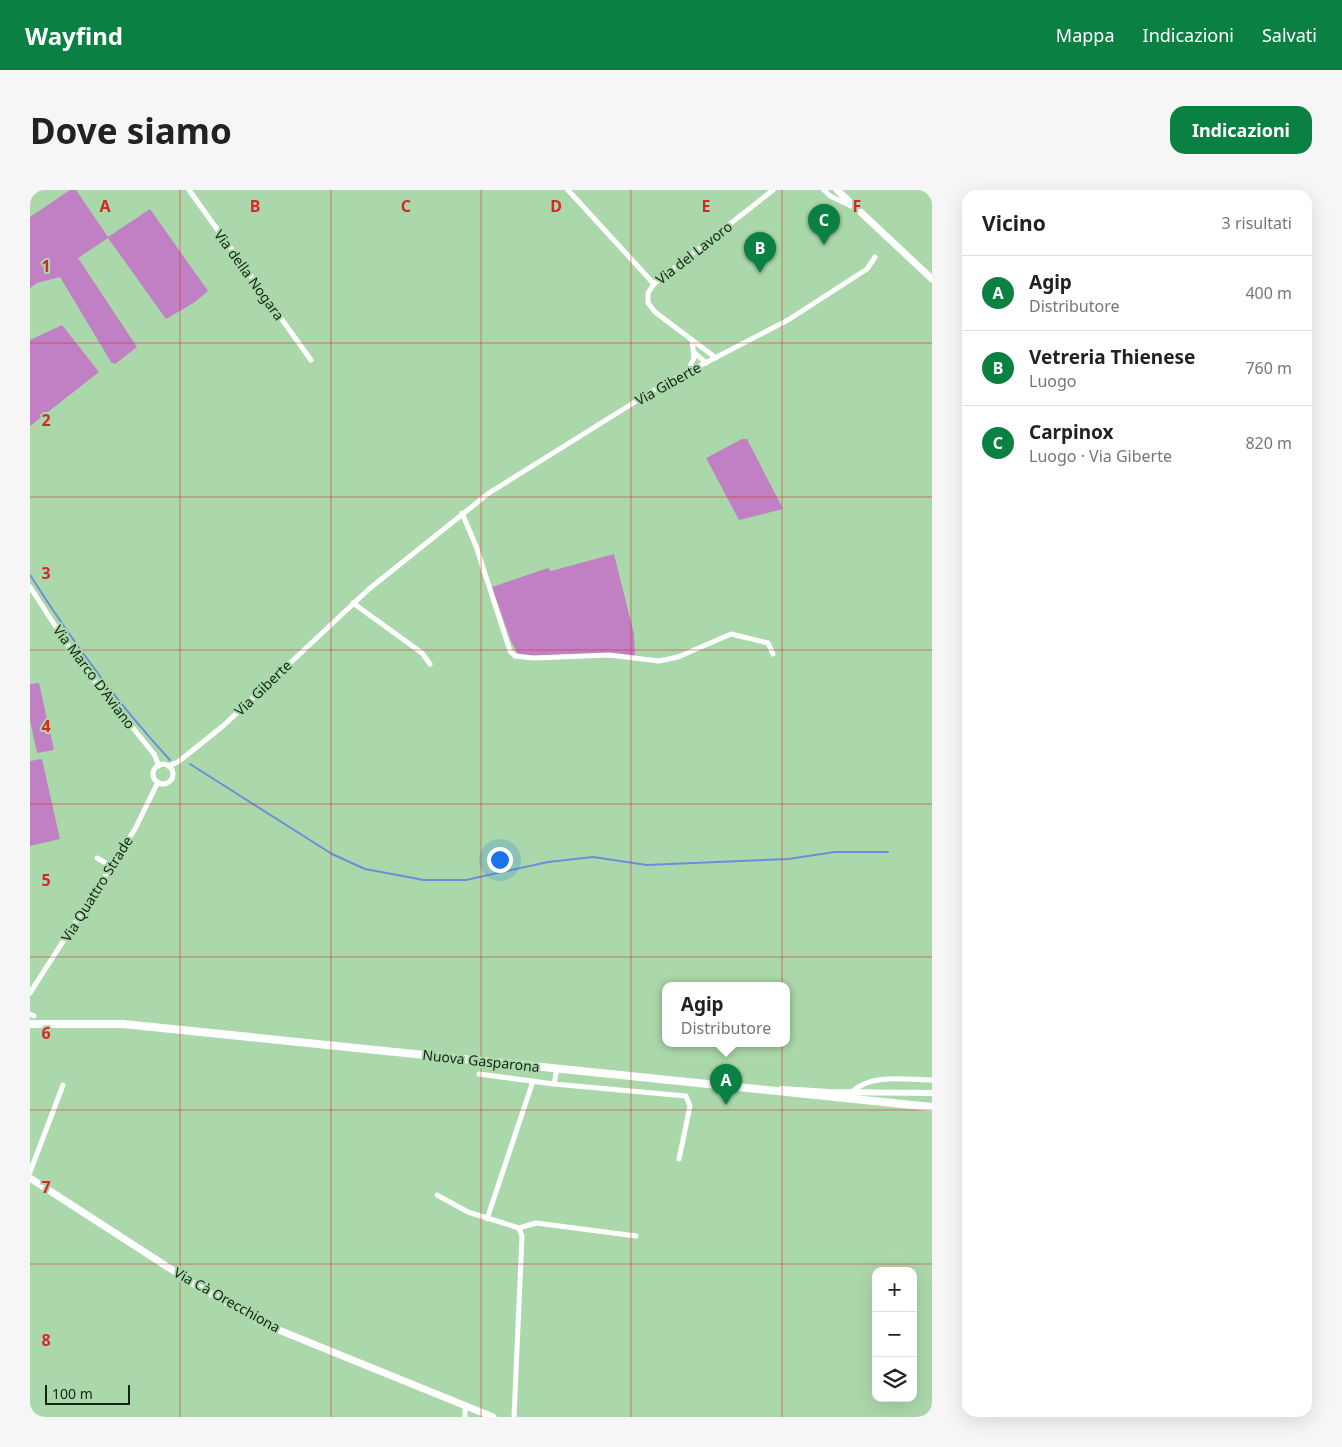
<!DOCTYPE html>
<html lang="it">
<head>
<meta charset="utf-8">
<style>
  :root { --surface:#fff; --page:#f6f6f6; --text:#222; --muted:#767676; --line:#e0e0e0; --accent:#0b8043 }
  body { margin:0; font-family:"Noto Sans",sans-serif; background:var(--page); color:var(--text) }
  .controls { position:absolute; right:15px; bottom:15px; display:grid; overflow:hidden; border-radius:10px; box-shadow:0 5px 20px #0002 }
  .controls button { width:45px; height:45px; display:grid; place-items:center; padding:0; border:0; border-bottom:1px solid var(--line); background:var(--surface); color:var(--text); font:25px sans-serif }
  .scale { position:absolute; left:15px; bottom:12px; width:85px; box-sizing:border-box; padding-left:5px; border:2px solid #142515; border-top:0; font-size:14px; line-height:18px; white-space:nowrap; color:#142515; -webkit-text-stroke:4px #abd8ab; paint-order:stroke }
  .you { position:absolute; left:469px; top:669px; width:18px; height:18px; margin:-12px; border:4px solid #fff; border-radius:50%; background:#1a73e8; box-shadow:0 0 0 8px #1a73e833 }
  .badge { display:grid; place-items:center; width:32px; height:32px; border-radius:50%; background:var(--accent); color:#fff; font-size:16px; font-weight:700 }
  .pin { position:absolute; translate:-50% -41px; filter:drop-shadow(0 1px 2px #0008) }
  .pin::after { content:''; position:absolute; top:26px; width:18px; height:15px; background:inherit; clip-path:polygon(0 0,100% 0,50% 100%) }
  .popup { position:absolute; left:632px; top:792px; width:128px; height:65px; box-sizing:border-box; display:grid; place-content:center; border-radius:10px; background:var(--surface); filter:drop-shadow(0 1px 4px #0005); font-size:16px; white-space:nowrap; color:var(--muted) }
  .popup b { font-size:19px; color:var(--text) }
  .popup::after { content:''; position:absolute; left:50%; top:100%; margin-left:-10px; border:10px solid transparent; border-top-color:var(--surface) }
  .list { margin:0; padding:0; list-style:none }
  h2 { display:flex; justify-content:space-between; align-items:center; height:65px; margin:0; padding:0 20px; font-size:21px }
  h2 small { font-size:16px; font-weight:400; color:var(--muted) }
  .list li { display:grid; grid-template-columns:32px 1fr auto; gap:15px; align-items:center; box-sizing:border-box; height:75px; padding:0 20px; border-top:1px solid var(--line) }
  .list b { display:block; font-size:19px; white-space:nowrap }
  .list p { margin:0; font-size:16px; white-space:nowrap; color:var(--muted) }
  .list em { font-size:16px; font-style:normal; color:var(--muted) }
  .icon { flex:none; width:28px; height:28px; fill:none; stroke:currentColor; stroke-width:2; stroke-linecap:round; stroke-linejoin:round }
  .map { position:relative; flex:none; width:902px; height:1227px; overflow:hidden; border-radius:15px }
  header { display:flex; align-items:center; gap:30px; box-sizing:border-box; height:70px; padding:0 25px; background:var(--accent); color:#fff }
  header strong { font-size:24px }
  nav { display:flex; gap:28px; margin-inline-start:auto; font-size:18px }
  .intro { display:flex; align-items:center; justify-content:space-between; box-sizing:border-box; height:120px; padding:0 30px }
  h1 { margin:0; font-size:35px }
  .button { padding:12px 22px; border-radius:15px; background:var(--accent); color:#fff; font-size:18px; font-weight:700 }
  main { display:flex; gap:30px; padding:0 30px }
  aside { flex:1; background:var(--surface); border-radius:15px; box-shadow:0 5px 20px #0002 }
  .map>svg:first-child { display:block }
</style>
</head>
<body>
<header>
<strong>Wayfind</strong>
<nav><a>Mappa</a><a>Indicazioni</a><a>Salvati</a></nav>
</header>
<div class="intro"><h1>Dove siamo</h1><a class="button">Indicazioni</a></div>
<main>
<div class="map">
<svg width="902" height="1227" viewBox="0 0 902 1227">
  <rect width="100%" height="100%" fill="#abd8ab"/>
  <g fill="#c080c3">
    <path d="M40 0H46L78 47 120 19 178 101 165 112 136 129 78 48 48 68 107 157 85 174 81 172 30 87 7 93 0 98V27Z"/>
    <path d="M32 135 69 182 0 236V150Z"/>
    <path d="M712 249H717L753 319 709 330 676 268Z"/>
    <path d="M584 364 604 444 605 467 489 466 481 451 462 397 518 378 521 381Z"/>
    <path d="M9 493 24 560 7 563 0 530V494Z"/>
    <path d="M12 569 30 649 0 656V571Z"/>
  </g>
  <g fill="none" stroke-linecap="round" stroke-linejoin="round">
    <g stroke="#6c8eda" stroke-width="2">
      <path d="M0 385C42 451 87 513 140 570"/>
      <path d="M160 574 302 664 335 679 394 690H436L518 672 563 667 617 675 758 669 805 662H858"/>
    </g>
    <g stroke="#fff" stroke-width="5">
      <path d="M159 0 281 170"/>
      <path d="M538 0 624 94"/>
      <path d="M794 0 800 6 821 16"/>
      <path d="M665 163 676 173"/>
      <path d="M686 168 625 122 618 113V103L624 94 743 0"/>
      <path d="M658 180 664 168 662 150"/>
      <path d="M432 323 446 356 480 461 485 466 503 468 579 465 629 471 648 467 701 444 738 453 743 464"/>
      <path d="M0 397 46 468 124 564 129 576"/>
      <path d="M323 413 392 463 400 474"/>
      <circle cx="133" cy="584" r="10"/>
      <path d="M138 576 148 572 193 536 339 399 459 303 629 197 758 130 837 79 845 67"/>
      <path d="M67 668 81 676"/>
      <path d="M0 803 105 639 128 592"/>
      <path d="M0 824 4 826"/>
      <path d="M449 884 524 894 656 906 660 916 649 969"/>
      <path d="M524 894 527 879"/>
      <path d="M823 901C843 883 876 890 902 890"/>
      <path d="M0 982 33 895"/>
      <path d="M407 1005 438 1022 489 1038 492 1046 484 1227"/>
      <path d="M457 1029 503 891"/>
      <path d="M489 1038 506 1033 606 1046"/>
      <path d="M435 1227V1215"/>
    </g>
    <path stroke="#fff" stroke-width="6" d="M751 899 799 902 902 903"/>
    <g stroke="#fff" stroke-width="7">
      <path d="M807 0 902 89"/>
      <path d="M0 988 164 1094 234 1134 463 1227"/>
    </g>
    <path stroke="#fff" stroke-width="8" d="M0 834H93L902 917"/>
  </g>
  <path fill="none" stroke="#d62828" stroke-width="1" stroke-opacity="0.55" d="M150 0V1227M301 0V1227M451 0V1227M601 0V1227M752 0V1227M0 153H902M0 307H902M0 460H902M0 614H902M0 767H902M0 920H902M0 1074H902"/>
  <g text-anchor="middle" stroke-width="4" stroke-linejoin="round" paint-order="stroke">
    <g font-size="14" fill="#142515" stroke="#abd8ab">
      <text transform="translate(664 63) rotate(-38)" y="5">Via del Lavoro</text>
      <text transform="translate(219 85) rotate(54)" y="5">Via della Nogara</text>
      <text transform="translate(638 194) rotate(-29)" y="5">Via Giberte</text>
      <text transform="translate(64 487) rotate(53)" y="5">Via Marco D'Aviano</text>
      <text transform="translate(233 498) rotate(-44)" y="5">Via Giberte</text>
      <text transform="translate(67 699) rotate(-58)" y="5">Via Quattro Strade</text>
      <text transform="translate(451 871) rotate(6)" y="5">Nuova Gasparona</text>
      <text transform="translate(197 1110) rotate(29)" y="5">Via Cà Orecchiona</text>
    </g>
  </g>
  <g font-size="16" text-anchor="middle" font-weight="bold" fill="#d62828" stroke="#abd8ab" stroke-width="4" stroke-linejoin="round" paint-order="stroke">
    <text x="75" y="22">A</text>
    <text x="225" y="22">B</text>
    <text x="376" y="22">C</text>
    <text x="526" y="22">D</text>
    <text x="676" y="22">E</text>
    <text x="827" y="22">F</text>
    <text x="16" y="82">1</text>
    <text x="16" y="236">2</text>
    <text x="16" y="389">3</text>
    <text x="16" y="542">4</text>
    <text x="16" y="696">5</text>
    <text x="16" y="849">6</text>
    <text x="16" y="1003">7</text>
    <text x="16" y="1156">8</text>
  </g>
</svg>
<div class="controls">
<button>+</button>
<button>−</button>
<button><svg class="icon" aria-label="layers" viewBox="0 0 24 24"><path d="M12 4l9 5-9 5-9-5zM3 14l9 5 9-5"/></svg></button>
</div>
<div class="scale">100 m</div>
<div class="you"></div>
<div class="pin badge" style="left:696px;top:915px">A</div>
<div class="popup"><b>Agip</b>Distributore</div>
<div class="pin badge" style="left:730px;top:83px">B</div>
<div class="pin badge" style="left:794px;top:55px">C</div>
</div>
<aside>
<h2>Vicino<small>3 risultati</small></h2>
<ul class="list">
<li><span class="badge">A</span><div><b>Agip</b><p>Distributore</p></div><em>400 m</em></li>
<li><span class="badge">B</span><div><b>Vetreria Thienese</b><p>Luogo</p></div><em>760 m</em></li>
<li><span class="badge">C</span><div><b>Carpinox</b><p>Luogo · Via Giberte</p></div><em>820 m</em></li>
</ul>
</aside>
</main>
</body>
</html>
